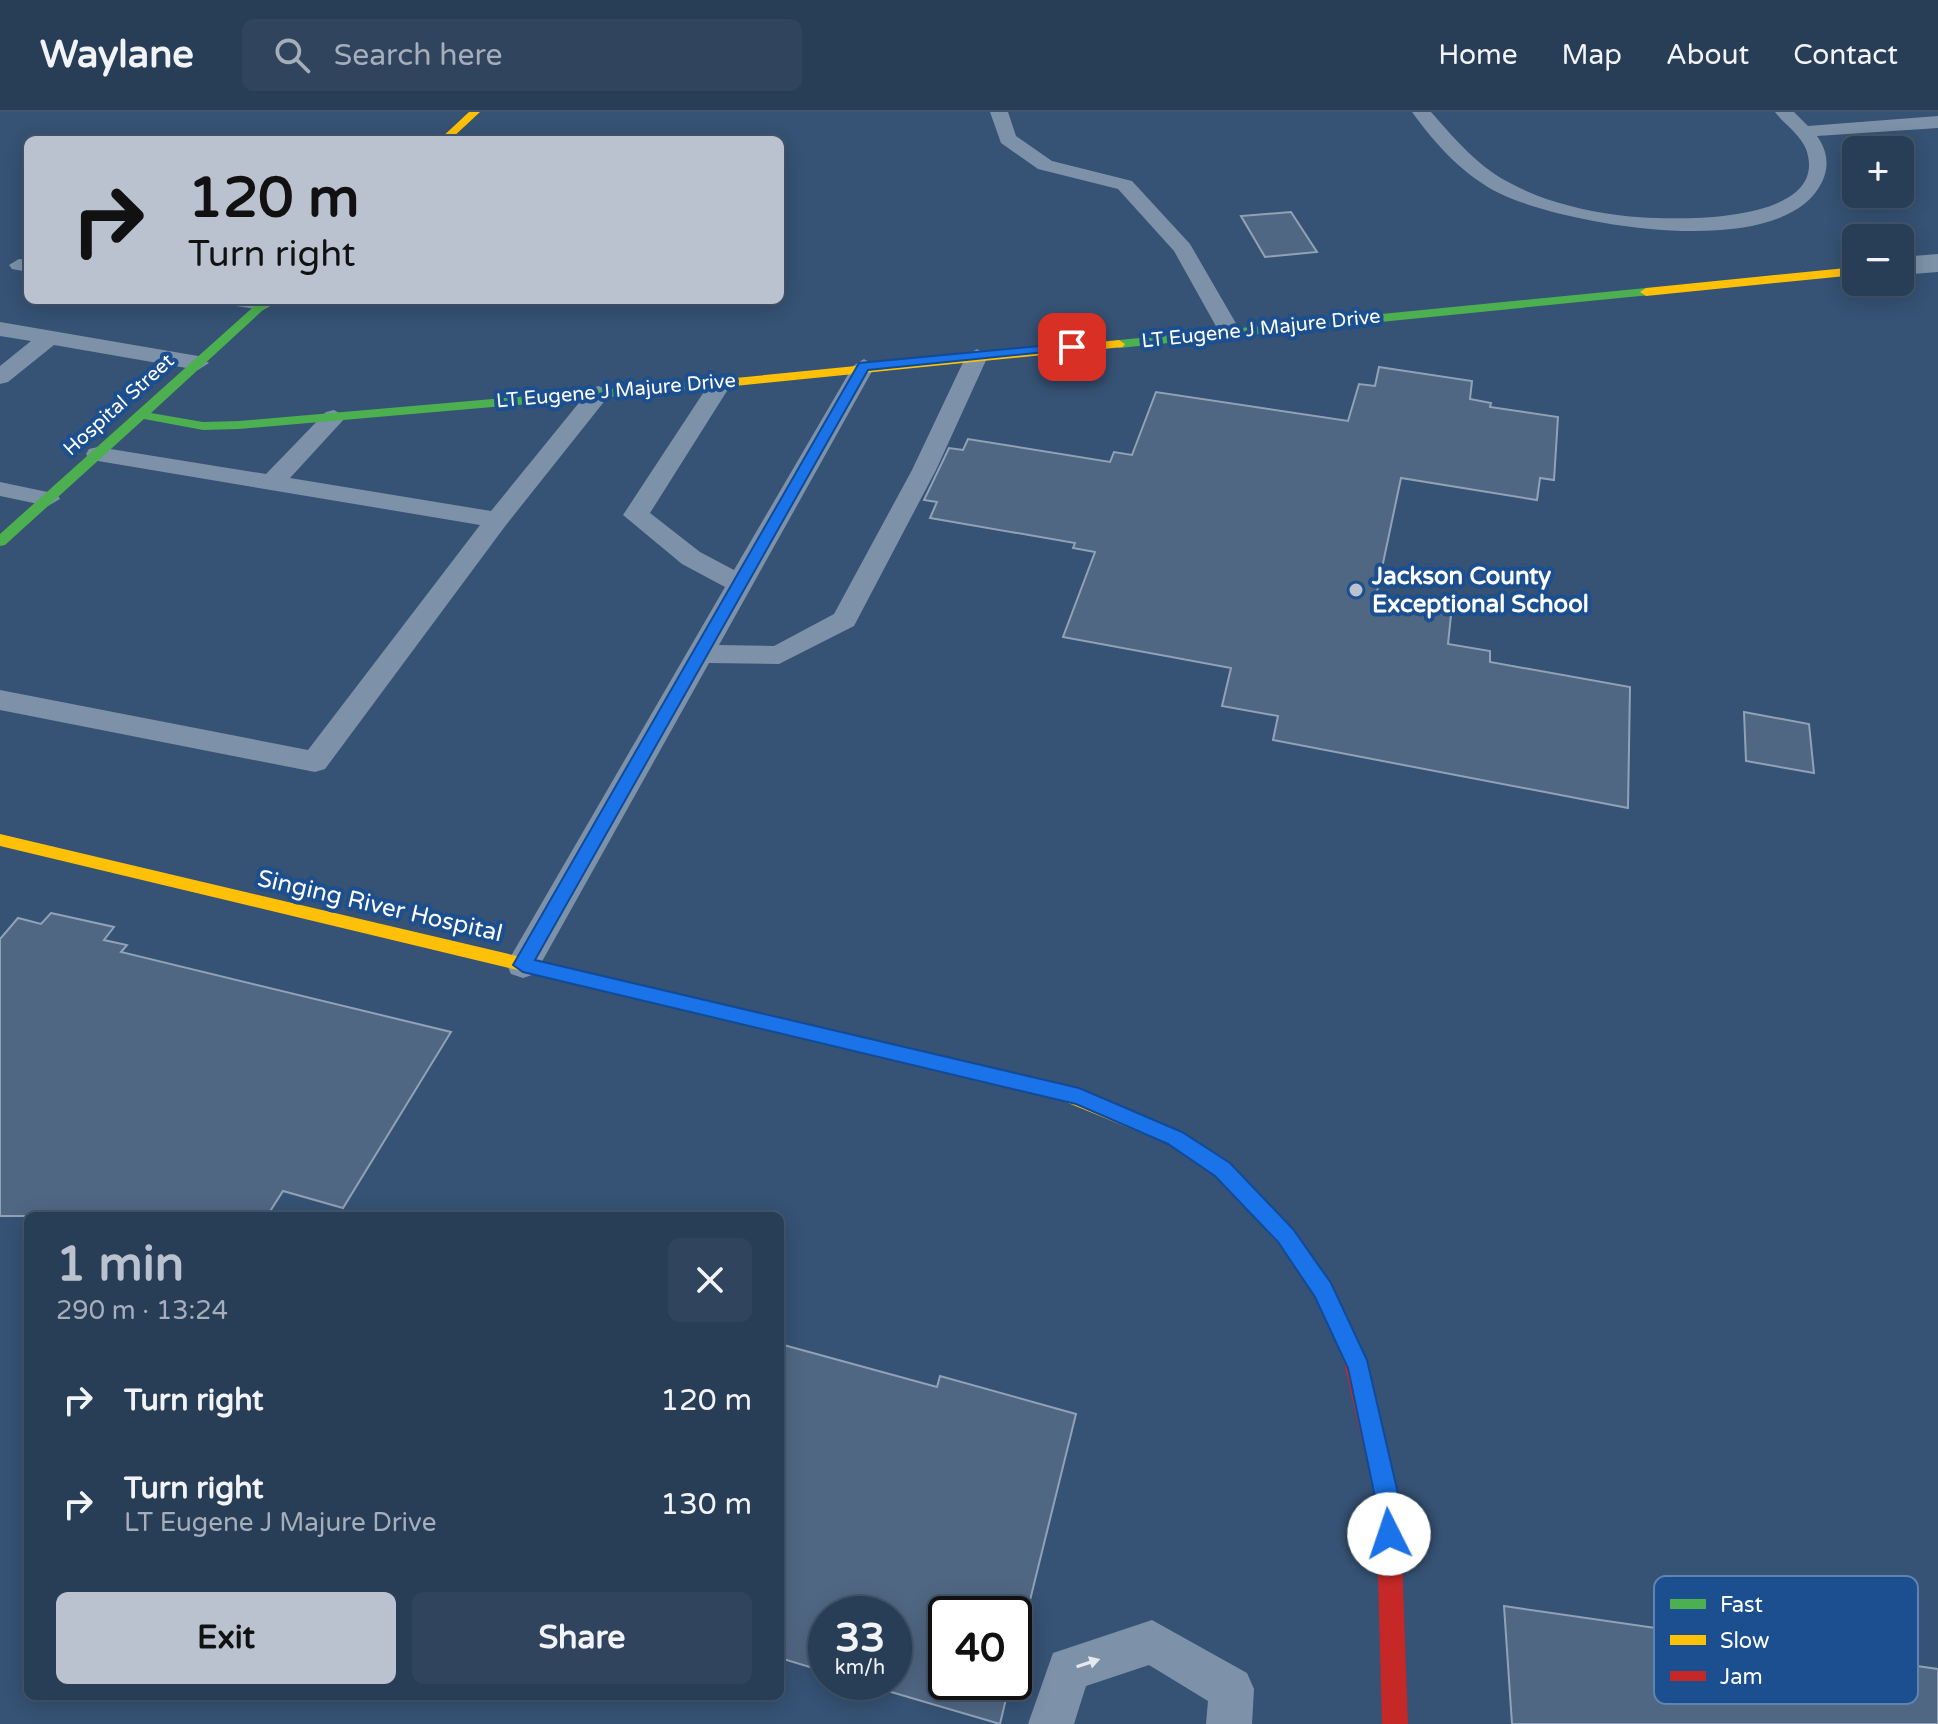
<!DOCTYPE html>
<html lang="en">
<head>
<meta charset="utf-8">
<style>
  body { margin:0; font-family:"Varela Round",sans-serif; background:#30455d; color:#f1f3f6; height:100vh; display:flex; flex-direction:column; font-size:30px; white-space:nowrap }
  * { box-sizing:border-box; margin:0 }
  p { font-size:26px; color:#a5aeba }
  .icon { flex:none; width:44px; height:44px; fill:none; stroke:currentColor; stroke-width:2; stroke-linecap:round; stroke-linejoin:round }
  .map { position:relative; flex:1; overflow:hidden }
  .details { position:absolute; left:24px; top:1100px; width:760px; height:488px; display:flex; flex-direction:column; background:#283e57; border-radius:12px; box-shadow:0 4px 20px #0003,0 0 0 2px #44576d }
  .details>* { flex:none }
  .banner { position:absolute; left:24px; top:24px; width:760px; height:168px; border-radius:12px; box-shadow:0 4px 20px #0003,0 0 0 2px #44576d; background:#b9c2ce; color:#111; overflow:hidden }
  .controls { position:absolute; left:1842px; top:24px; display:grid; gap:16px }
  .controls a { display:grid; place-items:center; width:72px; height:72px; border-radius:12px; background:#283e57; box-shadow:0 4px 20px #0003,0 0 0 2px #44576d; font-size:40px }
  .speed { position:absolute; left:808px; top:1484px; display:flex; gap:16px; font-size:40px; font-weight:700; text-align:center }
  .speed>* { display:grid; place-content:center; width:104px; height:104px; border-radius:50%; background:#283e57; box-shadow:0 4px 20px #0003,0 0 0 2px #44576d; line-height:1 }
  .speed small { font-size:20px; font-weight:400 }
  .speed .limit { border:4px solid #111; border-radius:12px; background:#fff; color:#111 }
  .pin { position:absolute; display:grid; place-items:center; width:68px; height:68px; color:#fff; margin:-34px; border-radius:16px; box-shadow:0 4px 12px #0006 }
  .me { position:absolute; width:88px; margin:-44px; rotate:356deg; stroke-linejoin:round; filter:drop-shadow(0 0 6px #0008) }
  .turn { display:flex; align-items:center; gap:28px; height:168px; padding:0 32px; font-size:36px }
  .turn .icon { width:104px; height:104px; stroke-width:2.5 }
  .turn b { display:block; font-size:56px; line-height:68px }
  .round { display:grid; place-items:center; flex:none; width:84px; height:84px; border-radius:12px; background:#30455d }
  .overview { display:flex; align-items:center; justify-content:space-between; height:136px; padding:0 32px }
  h1 { font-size:48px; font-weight:700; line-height:60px; color:#b9c2ce }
  .primary-button { display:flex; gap:16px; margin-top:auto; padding:16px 32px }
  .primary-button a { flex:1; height:92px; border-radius:12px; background:#b9c2ce; color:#111; font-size:32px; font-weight:700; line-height:92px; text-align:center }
  .primary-button a+a { background:#30455d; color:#f1f3f6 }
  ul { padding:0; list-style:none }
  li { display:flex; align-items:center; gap:24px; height:104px; padding:0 32px }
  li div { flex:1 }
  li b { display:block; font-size:30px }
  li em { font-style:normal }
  header { display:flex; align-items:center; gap:48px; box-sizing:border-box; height:112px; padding:0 40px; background:#283e57; border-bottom:2px solid #44576d }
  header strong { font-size:38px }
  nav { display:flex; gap:44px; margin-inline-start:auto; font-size:28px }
  .search { width:560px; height:72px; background:#30455d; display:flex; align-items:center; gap:20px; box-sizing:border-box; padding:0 28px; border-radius:12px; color:#a5aeba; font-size:30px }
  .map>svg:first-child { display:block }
  .building { fill:#506783; stroke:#92a2b6; stroke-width:2 }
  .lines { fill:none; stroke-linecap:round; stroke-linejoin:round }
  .lane { fill:#7d92a8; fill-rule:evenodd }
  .street { fill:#7d92a8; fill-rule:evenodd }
  .fast { fill:#4caf50; fill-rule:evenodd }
  .slow { fill:#ffc107; fill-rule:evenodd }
  .jam { fill:#c62828; fill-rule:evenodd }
  .oneway { fill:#e5e9ee }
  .route { fill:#1a73e8; stroke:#114b97; stroke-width:2 }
  .poi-dot { fill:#b9c2ce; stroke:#1b4f8f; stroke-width:3 }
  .labels { text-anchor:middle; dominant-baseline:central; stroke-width:8; stroke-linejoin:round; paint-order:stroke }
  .far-street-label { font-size:20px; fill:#fff; stroke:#1b4f8f }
  .poi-label { font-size:24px; font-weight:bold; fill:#fff; stroke:#1b4f8f; text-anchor:start }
  .street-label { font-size:24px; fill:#fff; stroke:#1b4f8f }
  .key { fill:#1b4f8f; stroke:#5f84b1; stroke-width:2 }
  .key-label { font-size:22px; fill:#fff }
</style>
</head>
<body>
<header>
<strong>Waylane</strong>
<div class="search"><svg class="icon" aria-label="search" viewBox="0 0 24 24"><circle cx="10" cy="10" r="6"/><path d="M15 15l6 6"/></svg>Search here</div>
<nav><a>Home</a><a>Map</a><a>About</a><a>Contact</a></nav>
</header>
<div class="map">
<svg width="1938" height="1612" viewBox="0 0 1938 1612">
  <rect width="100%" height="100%" fill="#365274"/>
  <path class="building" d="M 1291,100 L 1317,140 L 1265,145 L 1241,104 Z
    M 1379,255 L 1472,269 L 1470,287 L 1491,291 L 1490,295 L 1558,305 L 1554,368 L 1540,366 L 1537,388 L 1401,366 L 1375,489 L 1451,503 L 1448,532 L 1490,539 L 1490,550 L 1630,575 L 1628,696 L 1273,628 L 1278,604 L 1222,594 L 1231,556 L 1063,525 L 1095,440 L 1073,436 L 1075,431 L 930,406 L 937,390 L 924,388 L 949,336 L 963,338 L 968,327 L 1110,350 L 1114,340 L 1132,343 L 1156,280 L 1348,309 L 1359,272 L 1375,274 Z
    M 1744,600 L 1809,612 L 1814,661 L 1746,649 Z
    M 51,801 L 114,815 L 104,828 L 127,833 L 121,840 L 451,920 L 343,1096 L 283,1079 L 267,1104 L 0,1104 L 0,827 L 18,806 L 41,812 Z
    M 780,1232 L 937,1275 L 940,1264 L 1076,1302 L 1014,1553 L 1014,1502 L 946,1502 L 946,1570 L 1010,1570 L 1000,1612 L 857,1570 L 894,1570 L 894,1502 L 826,1502 L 826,1560 L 780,1546 Z
    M 1504,1494 L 1938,1557 L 1938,1612 L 1512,1612 Z"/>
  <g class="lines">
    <path class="lane" d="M 990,0 L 1008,0 L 1016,24 L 1052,49 L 1132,69 L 1190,132 L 1241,220 L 1238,225 L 1222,225 L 1174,139 L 1118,77 L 1038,57 L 1001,31 Z
      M 1412,0 L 1431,0 C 1455,27 1479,56 1512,72 C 1544,89 1581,98 1617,103 C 1658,109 1834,116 1806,37 C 1800,22 1784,12 1775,0 L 1794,0 L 1808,14 L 1938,4 L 1938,16 L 1817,24 C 1827,38 1830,54 1822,70 C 1783,152 1566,113 1501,82 C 1465,65 1435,32 1412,0 Z
      M 19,147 L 28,148 L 28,160 L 12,157 L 9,153 Z
      M 226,188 L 271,188 L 274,192 L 263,198 L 229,193 Z
      M 0,210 L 198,244 L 209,251 L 198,258 L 54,233 L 8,270 L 0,272 L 0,254 L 31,229 L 0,224 Z
      M 977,237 L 988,244 L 936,358 L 854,514 L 779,552 L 709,551 L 535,862 L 523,866 L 511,862 L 507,853 L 511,844 L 725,475 L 682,452 L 623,403 L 713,266 L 721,264 L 732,271 L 650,401 L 700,440 L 734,458 L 853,254 L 864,247 L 875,254 L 719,533 L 774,534 L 834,502 L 912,358 L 966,244 Z
      M 599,274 L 611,281 L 607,286 L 506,413 L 325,657 L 315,660 L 0,598 L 0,578 L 308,638 L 480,413 L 98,349 L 89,347 L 86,342 L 89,337 L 98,335 L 266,362 L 326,300 L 334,298 L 346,305 L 290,366 L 491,399 L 591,276 Z
      M 0,370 L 57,382 L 60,387 L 48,394 L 0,384 Z
      M 1152,1508 L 1247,1561 L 1254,1577 L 1252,1612 L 1206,1612 L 1208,1589 L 1149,1553 L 1086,1574 L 1074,1612 L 1028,1612 L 1053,1541 Z"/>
    <path class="street" d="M 1938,142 L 1938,160 L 1900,163 L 1900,145 Z"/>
    <path class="fast" d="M 1646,176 L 1652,180 L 1650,183 L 1119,236 L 1113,232 L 1119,228 Z
      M 261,188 L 274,188 L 151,301 L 203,310 L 239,309 L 725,267 L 731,271 L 725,275 L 239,317 L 203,318 L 144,307 L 5,433 L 0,434 L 0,422 Z
      M 572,857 L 1063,972 L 1070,974 L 1073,980 L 1070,986 L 1063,988 L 572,871 L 565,869 L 563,864 L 565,859 Z"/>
    <path class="slow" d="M 469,0 L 480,0 L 450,28 L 439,28 Z
      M 1856,155 L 1856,163 L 1646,184 L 1640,180 L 1646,176 Z
      M 1119,228 L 1125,232 L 1123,235 L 725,275 L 719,271 L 725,267 Z
      M 0,722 L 572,857 L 579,859 L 581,864 L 579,869 L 572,871 L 0,734 Z
      M 1063,972 L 1182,1020 L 1229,1052 L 1292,1117 L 1331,1171 L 1365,1246 L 1362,1253 L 1354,1257 L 1346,1253 L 1315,1185 L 1278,1131 L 1215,1064 L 1168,1032 L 1056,986 L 1053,980 L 1056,974 Z"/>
    <path class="jam" d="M 1354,1235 L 1362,1239 L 1365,1246 L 1400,1390 L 1408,1612 L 1382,1612 L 1376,1390 L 1343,1246 L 1346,1239 Z"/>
  </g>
  <defs><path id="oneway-solid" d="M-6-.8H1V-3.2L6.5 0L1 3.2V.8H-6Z" transform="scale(2)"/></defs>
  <use class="oneway" href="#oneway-solid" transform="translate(1088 1551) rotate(-18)"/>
  <path class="route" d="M 1072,231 L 1076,232 L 1076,237 L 868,258 L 535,848 L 1079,976 L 1182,1020 L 1230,1051 L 1293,1117 L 1331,1171 L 1367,1248 L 1400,1390 L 1401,1422 L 1398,1430 L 1389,1434 L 1381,1430 L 1376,1390 L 1348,1256 L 1315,1185 L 1278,1130 L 1215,1064 L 1168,1032 L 1076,992 L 523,860 L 513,853 L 859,251 Z"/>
  <circle class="poi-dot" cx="1356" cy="478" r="8"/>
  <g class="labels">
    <g class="far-street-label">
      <text transform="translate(1261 217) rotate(-6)">LT Eugene J Majure Drive</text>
      <text transform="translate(616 279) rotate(-5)">LT Eugene J Majure Drive</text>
      <text transform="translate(119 293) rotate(-42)">Hospital Street</text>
    </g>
    <g class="poi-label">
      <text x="1372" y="464">Jackson County<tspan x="1372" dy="28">Exceptional School</tspan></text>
    </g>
    <g class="street-label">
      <text transform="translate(380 794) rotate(13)">Singing River Hospital</text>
    </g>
  </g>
  <rect x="1654" y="1464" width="264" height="128" rx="12" class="key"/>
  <rect x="1670" y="1487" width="36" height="10" fill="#4caf50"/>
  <rect x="1670" y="1523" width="36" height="10" fill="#ffc107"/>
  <rect x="1670" y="1559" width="36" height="10" fill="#c62828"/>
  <g class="key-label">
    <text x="1720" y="1500">Fast</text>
    <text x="1720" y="1536">Slow</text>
    <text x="1720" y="1572">Jam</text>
  </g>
</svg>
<div class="controls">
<a>+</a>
<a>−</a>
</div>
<div class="speed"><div>33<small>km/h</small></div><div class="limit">40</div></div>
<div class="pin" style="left:1072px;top:235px;background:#d93025"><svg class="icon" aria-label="arrive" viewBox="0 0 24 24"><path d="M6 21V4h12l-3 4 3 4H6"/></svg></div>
<svg class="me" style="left:1389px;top:1422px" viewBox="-20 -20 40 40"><circle r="19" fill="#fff"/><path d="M0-13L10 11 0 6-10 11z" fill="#1a73e8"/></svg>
<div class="banner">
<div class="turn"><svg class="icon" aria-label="right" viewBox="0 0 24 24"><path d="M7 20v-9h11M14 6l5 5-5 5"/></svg><div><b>120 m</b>Turn right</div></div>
</div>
<section class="details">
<div class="overview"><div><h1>1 min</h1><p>290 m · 13:24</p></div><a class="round"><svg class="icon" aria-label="close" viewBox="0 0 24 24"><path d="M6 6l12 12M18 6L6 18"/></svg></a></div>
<ul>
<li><svg class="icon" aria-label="right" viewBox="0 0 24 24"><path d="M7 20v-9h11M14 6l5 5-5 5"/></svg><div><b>Turn right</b></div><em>120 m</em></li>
<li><svg class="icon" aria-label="right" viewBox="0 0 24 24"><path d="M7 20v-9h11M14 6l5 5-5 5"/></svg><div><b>Turn right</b><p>LT Eugene J Majure Drive</p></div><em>130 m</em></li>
</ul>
<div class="primary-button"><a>Exit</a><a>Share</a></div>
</section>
</div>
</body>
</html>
